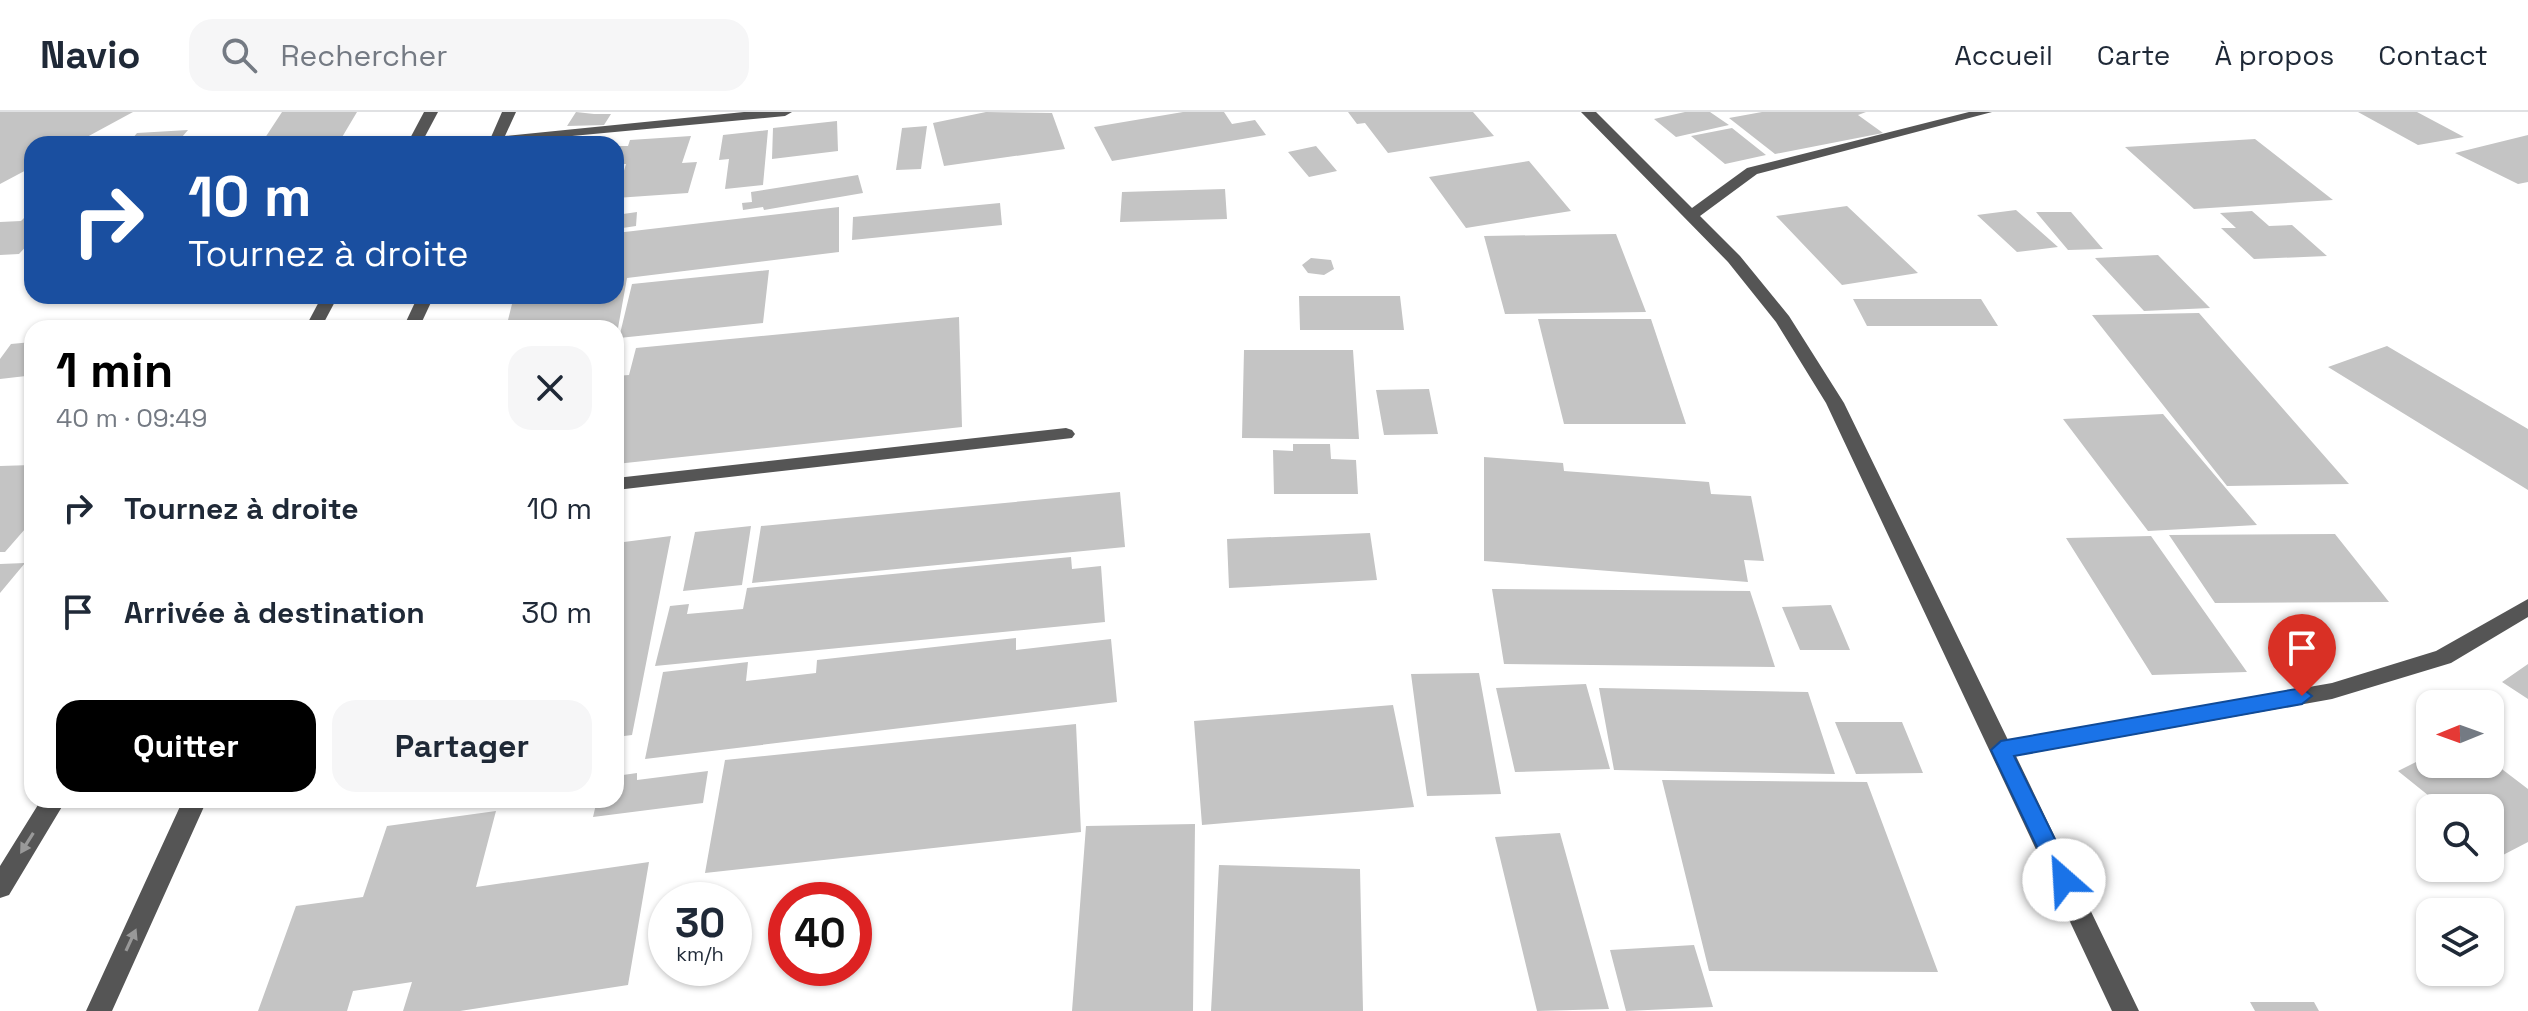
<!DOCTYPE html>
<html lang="fr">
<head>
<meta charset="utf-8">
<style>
  body { margin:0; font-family:"Space Grotesk",sans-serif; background:#f6f6f7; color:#1f2937; height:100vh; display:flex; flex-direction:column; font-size:30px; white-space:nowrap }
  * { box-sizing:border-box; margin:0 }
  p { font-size:26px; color:#747a83 }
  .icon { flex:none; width:44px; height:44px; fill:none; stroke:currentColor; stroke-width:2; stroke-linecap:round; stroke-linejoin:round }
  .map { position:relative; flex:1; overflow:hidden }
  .drawer { position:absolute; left:24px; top:208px; width:600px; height:488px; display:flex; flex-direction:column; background:#fff; border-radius:24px; box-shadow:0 2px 6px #0004 }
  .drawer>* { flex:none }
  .banner { position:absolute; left:24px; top:24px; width:600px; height:168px; border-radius:24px; box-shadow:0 2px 6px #0004; background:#1a4fa0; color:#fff; overflow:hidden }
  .needle { width:52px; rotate:269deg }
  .tools { position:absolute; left:2416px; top:578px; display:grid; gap:16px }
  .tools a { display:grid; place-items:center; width:88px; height:88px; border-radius:16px; background:#fff; box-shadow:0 2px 6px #0004; font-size:40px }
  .speed { position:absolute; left:648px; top:770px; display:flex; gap:16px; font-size:40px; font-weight:700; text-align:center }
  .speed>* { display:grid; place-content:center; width:104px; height:104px; border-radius:50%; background:#fff; box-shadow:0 2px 6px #0004; line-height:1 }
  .speed small { font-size:20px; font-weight:400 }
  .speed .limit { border:12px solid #d22; background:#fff; color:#111 }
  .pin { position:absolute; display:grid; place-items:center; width:68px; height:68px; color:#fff; margin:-82px -34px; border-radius:50% 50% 50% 0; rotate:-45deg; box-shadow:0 0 8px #0007 }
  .pin .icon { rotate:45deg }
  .me { position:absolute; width:88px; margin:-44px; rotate:334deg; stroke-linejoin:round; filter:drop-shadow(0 0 6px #0008) }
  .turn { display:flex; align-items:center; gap:28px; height:168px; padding:0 32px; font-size:36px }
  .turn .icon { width:104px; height:104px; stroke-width:2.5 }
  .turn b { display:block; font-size:56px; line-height:68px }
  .round { display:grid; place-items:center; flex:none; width:84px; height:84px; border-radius:24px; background:#f6f6f7 }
  .head { display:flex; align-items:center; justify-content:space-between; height:136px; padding:0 32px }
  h1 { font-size:48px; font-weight:800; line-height:60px; color:#000 }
  .primary-button { display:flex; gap:16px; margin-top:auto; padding:16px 32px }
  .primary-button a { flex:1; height:92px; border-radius:24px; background:#000; color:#fff; font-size:32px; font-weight:800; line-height:92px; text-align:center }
  .primary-button a+a { background:#f6f6f7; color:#1f2937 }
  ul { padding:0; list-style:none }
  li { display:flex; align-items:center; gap:24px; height:104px; padding:0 32px }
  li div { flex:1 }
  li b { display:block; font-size:30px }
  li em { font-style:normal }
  header { display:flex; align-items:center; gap:48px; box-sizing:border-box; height:112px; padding:0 40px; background:#fff; border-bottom:2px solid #e0e1e3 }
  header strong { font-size:38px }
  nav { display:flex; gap:44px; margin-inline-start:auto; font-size:28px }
  .search { width:560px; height:72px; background:#f6f6f7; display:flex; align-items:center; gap:20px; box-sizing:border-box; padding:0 28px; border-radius:24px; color:#747a83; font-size:30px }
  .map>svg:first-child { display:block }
  .building { fill:#c4c4c4 }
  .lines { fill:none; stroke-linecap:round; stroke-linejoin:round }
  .minor { fill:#555; fill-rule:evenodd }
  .oneway { fill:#999 }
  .route { fill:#1a73e8; stroke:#114b97; stroke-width:2 }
</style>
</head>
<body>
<header>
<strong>Navio</strong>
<div class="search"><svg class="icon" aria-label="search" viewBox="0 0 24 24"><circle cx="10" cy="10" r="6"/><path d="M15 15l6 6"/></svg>Rechercher</div>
<nav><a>Accueil</a><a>Carte</a><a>À propos</a><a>Contact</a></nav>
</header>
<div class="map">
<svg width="2528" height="899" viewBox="0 0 2528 899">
  <rect width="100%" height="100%" fill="#fff"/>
  <path class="building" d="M 0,0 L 133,0 L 74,32 L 32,32 L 32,55 L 0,72 Z
    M 282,0 L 357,0 L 338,32 L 261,32 Z
    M 576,0 L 594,2 L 611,2 L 604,13 L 567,14 Z
    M 986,0 L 1052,1 L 1065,37 L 944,54 L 933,11 Z
    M 1183,0 L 1224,0 L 1232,12 L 1255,8 L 1266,23 L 1112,49 L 1094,15 Z
    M 1348,0 L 1473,0 L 1494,24 L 1388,41 L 1365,11 L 1357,12 Z
    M 1685,0 L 1710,0 L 1729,13 L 1676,25 L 1654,7 Z
    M 1762,0 L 1866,0 L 1858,3 L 1883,21 L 1775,42 L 1729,6 Z
    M 2358,0 L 2417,0 L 2464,25 L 2418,33 Z
    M 837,9 L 838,39 L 772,47 L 773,16 Z
    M 927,14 L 921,57 L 896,58 L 902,16 Z
    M 1732,16 L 1766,43 L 1725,52 L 1691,24 Z
    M 188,18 L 176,32 L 128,32 L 137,21 Z
    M 768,18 L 763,73 L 725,77 L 729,47 L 719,48 L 723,23 Z
    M 2528,23 L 2528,70 L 2518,72 L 2455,41 Z
    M 691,24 L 682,51 L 697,50 L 688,81 L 616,86 L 626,52 L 616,52 L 616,34 L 628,34 L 630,28 Z
    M 2255,27 L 2333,88 L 2194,97 L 2125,35 Z
    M 1316,34 L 1337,59 L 1309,65 L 1288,40 Z
    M 1529,49 L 1571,99 L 1466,116 L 1429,65 Z
    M 858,63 L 863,81 L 764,98 L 763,95 L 743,98 L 742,91 L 752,90 L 751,80 Z
    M 1225,77 L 1227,107 L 1120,110 L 1122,80 Z
    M 1000,91 L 1002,113 L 852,128 L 853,105 Z
    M 1847,94 L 1918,161 L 1842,173 L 1776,104 Z
    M 839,95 L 839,140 L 627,166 L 618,216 L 506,216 L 514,184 L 616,184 L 616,121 Z
    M 32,98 L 32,128 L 19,142 L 0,143 L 0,110 L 21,109 Z
    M 2016,98 L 2058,135 L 2017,140 L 1977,103 Z
    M 2252,99 L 2269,114 L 2292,113 L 2327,144 L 2254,147 L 2221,116 L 2236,116 L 2220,101 Z
    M 637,100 L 636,114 L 616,117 L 616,103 Z
    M 2036,100 L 2071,100 L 2103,137 L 2068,138 Z
    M 1616,122 L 1646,200 L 1505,202 L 1484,124 Z
    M 2158,143 L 2210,196 L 2144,199 L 2095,146 Z
    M 1311,146 L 1331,148 L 1334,157 L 1324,163 L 1308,161 L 1302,153 Z
    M 769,158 L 763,211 L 619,226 L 632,172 Z
    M 1299,184 L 1400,184 L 1404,218 L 1300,218 Z
    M 1853,187 L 1981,187 L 1998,214 L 1867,214 Z
    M 2199,201 L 2349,372 L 2227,374 L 2092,203 Z
    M 959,205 L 962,315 L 616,352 L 616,264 L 629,263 L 636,236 Z
    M 1538,207 L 1651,207 L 1686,312 L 1564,312 Z
    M 32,230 L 32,256 L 26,264 L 0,267 L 0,247 L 11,232 Z
    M 2387,234 L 2528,317 L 2528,378 L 2328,255 Z
    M 1244,238 L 1353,238 L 1359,327 L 1242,326 Z
    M 1429,277 L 1438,322 L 1384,323 L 1376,278 Z
    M 2163,302 L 2257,413 L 2148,419 L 2063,307 Z
    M 1293,332 L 1330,332 L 1331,347 L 1356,348 L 1358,382 L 1274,382 L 1273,338 L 1293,339 Z
    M 1484,345 L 1563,351 L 1564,359 L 1709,370 L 1711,382 L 1751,384 L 1764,449 L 1744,448 L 1748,470 L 1484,449 Z
    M 32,353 L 32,409 L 5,440 L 0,440 L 0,354 Z
    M 1120,380 L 1125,435 L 752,471 L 761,414 Z
    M 751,414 L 742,473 L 683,479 L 695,420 Z
    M 1370,421 L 1377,468 L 1229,476 L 1227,427 Z
    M 2335,422 L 2389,490 L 2215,491 L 2169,423 Z
    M 671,424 L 632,623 L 616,625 L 616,431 Z
    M 2151,424 L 2247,560 L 2152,563 L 2066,426 Z
    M 1071,445 L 1072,457 L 1101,454 L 1105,510 L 655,554 L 670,494 L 689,492 L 687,502 L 743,497 L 747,476 Z
    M 25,451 L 0,481 L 0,452 Z
    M 1492,477 L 1750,479 L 1775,555 L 1504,552 Z
    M 1831,493 L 1850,538 L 1800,538 L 1782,495 Z
    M 1016,526 L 1016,538 L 1111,527 L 1117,590 L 645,647 L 663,560 L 748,550 L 746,569 L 816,561 L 817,548 Z
    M 2528,552 L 2528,587 L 2502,570 Z
    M 1479,561 L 1501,682 L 1427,684 L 1411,562 Z
    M 1586,572 L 1610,657 L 1515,660 L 1496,576 Z
    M 1599,576 L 1808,580 L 1835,662 L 1614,658 Z
    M 1393,593 L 1414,695 L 1202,713 L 1194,609 Z
    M 1835,610 L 1902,610 L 1923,661 L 1856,662 Z
    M 1076,612 L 1081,720 L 705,761 L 725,648 Z
    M 2430,643 L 2430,652 L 2490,652 L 2490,648 L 2528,677 L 2528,730 L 2503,743 L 2490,732 L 2490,696 L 2444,696 L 2398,659 Z
    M 708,659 L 703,691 L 593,705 L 597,688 L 616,688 L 616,664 L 637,661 L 637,668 Z
    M 1662,668 L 1867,670 L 1938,860 L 1709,859 Z
    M 496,699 L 476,775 L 649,750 L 628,873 L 460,899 L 403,899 L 412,870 L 353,879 L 347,899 L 258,899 L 296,794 L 363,785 L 387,714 Z
    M 1195,712 L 1193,899 L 1072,899 L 1086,714 Z
    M 1560,721 L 1609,897 L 1537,899 L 1495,725 Z
    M 1219,753 L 1360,757 L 1363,899 L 1211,899 Z
    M 1694,833 L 1713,895 L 1626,899 L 1610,838 Z
    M 2250,890 L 2314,890 L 2319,899 L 2255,899 Z"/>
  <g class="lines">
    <path class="minor" d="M 424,0 L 438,0 L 421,32 L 407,32 Z
      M 502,0 L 516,0 L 505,24 L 744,0 L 792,0 L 785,4 L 488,32 Z
      M 1581,0 L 1596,0 L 1692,96 L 1747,56 L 1969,0 L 1992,0 L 1757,62 L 1700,104 L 1740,144 L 1789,204 L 1844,291 L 2008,628 L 2332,571 L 2436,539 L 2528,487 L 2528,505 L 2451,551 L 2332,587 L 2016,644 L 2139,899 L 2112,899 L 1826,291 L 1776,210 L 1728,150 Z
      M 322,184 L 338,184 L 321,216 L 305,216 Z
      M 418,184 L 434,184 L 419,216 L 403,216 Z
      M 1066,316 L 1072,318 L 1075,322 L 1072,326 L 616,378 L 616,366 Z
      M 41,688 L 66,688 L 9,783 L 0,786 L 0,754 Z
      M 183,688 L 207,688 L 112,899 L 86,899 Z"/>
  </g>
  <defs><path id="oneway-solid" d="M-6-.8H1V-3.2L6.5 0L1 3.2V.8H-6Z" transform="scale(2)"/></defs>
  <g class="oneway">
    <use href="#oneway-solid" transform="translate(27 731) rotate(122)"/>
    <use href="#oneway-solid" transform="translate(131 828) rotate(-65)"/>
  </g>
  <path class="route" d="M 2302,576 L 2312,584 L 2302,592 L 2014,644 L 2075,768 L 2072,775 L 2064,778 L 2056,775 L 1991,638 L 2001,629 Z"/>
</svg>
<div class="tools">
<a><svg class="needle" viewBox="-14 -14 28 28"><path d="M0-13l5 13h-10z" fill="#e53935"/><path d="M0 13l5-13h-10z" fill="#747a83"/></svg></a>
<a><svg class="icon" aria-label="search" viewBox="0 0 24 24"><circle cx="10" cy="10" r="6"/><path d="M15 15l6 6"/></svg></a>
<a><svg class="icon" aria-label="layers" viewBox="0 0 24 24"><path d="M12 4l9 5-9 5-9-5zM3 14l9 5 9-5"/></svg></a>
</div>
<div class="speed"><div>30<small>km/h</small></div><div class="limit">40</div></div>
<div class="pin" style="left:2302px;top:584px;background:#d93025"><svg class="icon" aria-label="arrive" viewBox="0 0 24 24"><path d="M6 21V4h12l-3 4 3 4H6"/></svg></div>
<svg class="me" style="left:2064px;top:768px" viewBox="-20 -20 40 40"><circle r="19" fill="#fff"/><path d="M0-13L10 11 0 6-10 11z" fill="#1a73e8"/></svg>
<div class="banner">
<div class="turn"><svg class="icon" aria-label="right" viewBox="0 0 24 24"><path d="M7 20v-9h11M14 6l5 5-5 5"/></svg><div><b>10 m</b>Tournez à droite</div></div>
</div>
<section class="drawer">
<div class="head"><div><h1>1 min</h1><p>40 m · 09:49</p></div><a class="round"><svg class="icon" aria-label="close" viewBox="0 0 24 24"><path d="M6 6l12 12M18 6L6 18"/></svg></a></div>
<ul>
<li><svg class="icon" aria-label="right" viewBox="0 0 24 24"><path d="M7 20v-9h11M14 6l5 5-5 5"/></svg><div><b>Tournez à droite</b></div><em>10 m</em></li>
<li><svg class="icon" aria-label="arrive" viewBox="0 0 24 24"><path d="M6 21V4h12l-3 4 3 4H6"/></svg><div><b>Arrivée à destination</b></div><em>30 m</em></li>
</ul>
<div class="primary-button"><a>Quitter</a><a>Partager</a></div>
</section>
</div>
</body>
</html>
